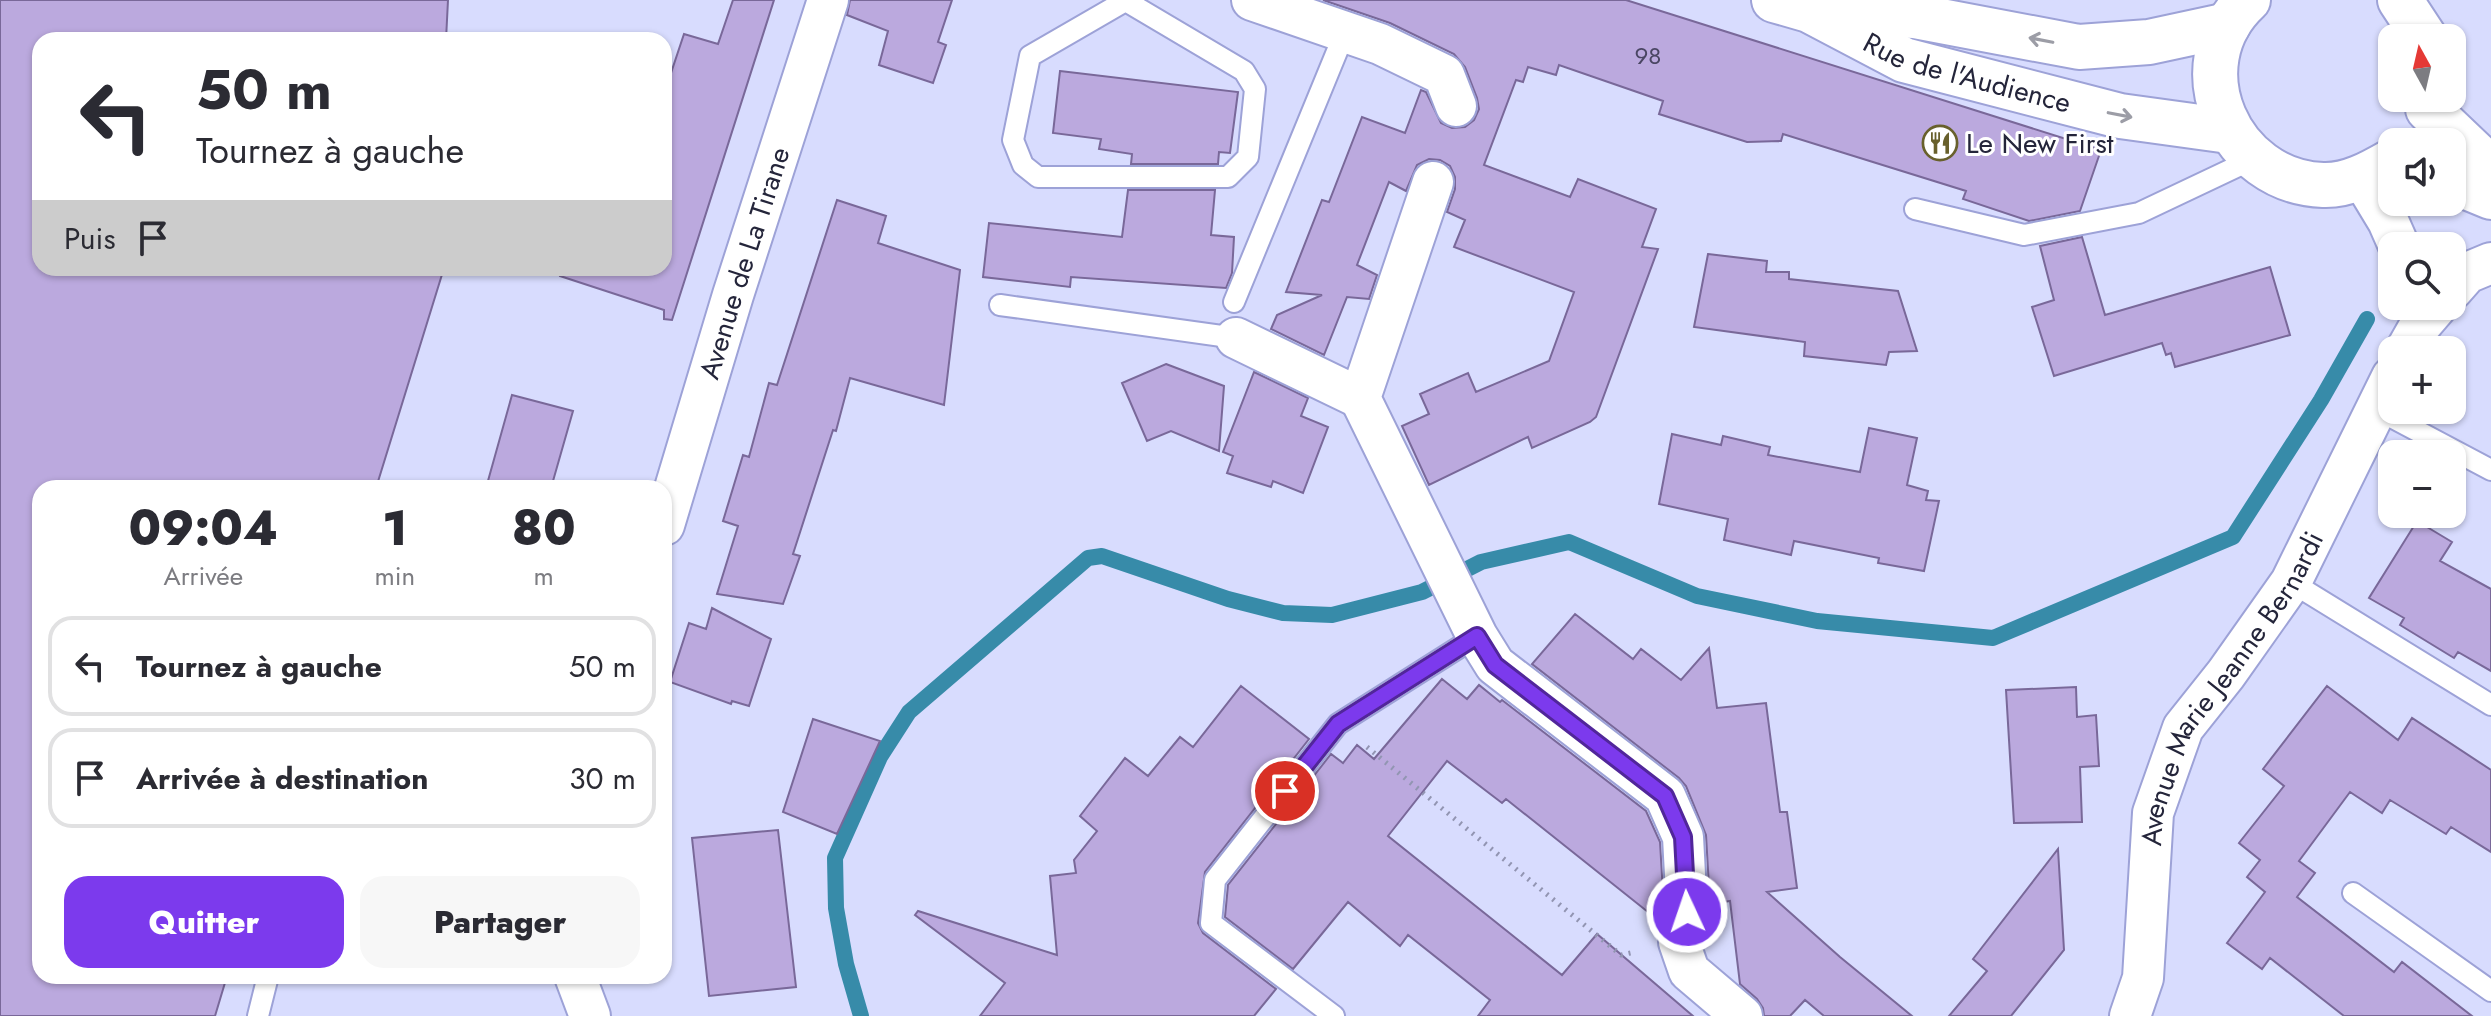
<!DOCTYPE html>
<html lang="fr">
<head>
<meta charset="utf-8">
<style>
  body { margin:0; font-family:Jost,sans-serif; background:#f7f7f7; color:#2b2b33; height:100vh; display:flex; flex-direction:column; font-size:30px; white-space:nowrap }
  * { box-sizing:border-box; margin:0 }
  p { font-size:26px; color:#7c7c81 }
  .icon { flex:none; width:44px; height:44px; fill:none; stroke:currentColor; stroke-width:2; stroke-linecap:round; stroke-linejoin:round }
  .map { position:relative; flex:1; overflow:hidden }
  .side { position:absolute; left:32px; top:480px; width:640px; height:504px; display:flex; flex-direction:column; background:#fff; border-radius:24px; box-shadow:0 2px 6px #0004 }
  .side>* { flex:none }
  .hud { position:absolute; left:32px; top:32px; width:640px; height:244px; border-radius:24px; box-shadow:0 2px 6px #0004; background:#fff; color:#2b2b33; overflow:hidden }
  .needle { width:52px; rotate:352deg }
  .controls { position:absolute; left:2378px; top:24px; display:grid; gap:16px }
  .controls a { display:grid; place-items:center; width:88px; height:88px; border-radius:16px; background:#fff; box-shadow:0 2px 6px #0004; font-size:40px }
  .pin { position:absolute; display:grid; place-items:center; width:68px; height:68px; color:#fff; margin:-34px; border:4px solid #fff; border-radius:50%; box-shadow:0 2px 8px #0007 }
  .me { position:absolute; width:88px; margin:-44px; rotate:357deg; stroke-linejoin:round; filter:drop-shadow(0 0 6px #0008) }
  .turn { display:flex; align-items:center; gap:28px; height:168px; padding:0 32px; font-size:36px }
  .turn .icon { width:104px; height:104px; stroke-width:2.5 }
  .turn b { display:block; font-size:56px; line-height:68px }
  .then { display:flex; align-items:center; height:76px; padding:0 32px; background:#0003; gap:16px; font-size:30px }
  .eta { display:flex; justify-content:space-evenly; align-items:center; height:136px; text-align:center }
  .eta b { font-size:48px; font-weight:800; line-height:56px }
  .primary-button { display:flex; gap:16px; margin-top:auto; padding:16px 32px }
  .primary-button a { flex:1; height:92px; border-radius:24px; background:#7c3aed; color:#fff; font-size:32px; font-weight:800; line-height:92px; text-align:center }
  .primary-button a+a { background:#f7f7f7; color:#2b2b33 }
  ul { padding:0; list-style:none }
  li { display:flex; align-items:center; gap:24px; height:100px; margin:0 16px 12px; padding:0 16px; border:4px solid #e1e1e2; border-radius:24px }
  li div { flex:1 }
  li b { display:block; font-size:30px }
  li em { font-style:normal }
  .map>svg:first-child { display:block }
  .lines { fill:none; stroke-linecap:round; stroke-linejoin:round }
  .stream { stroke:#378ba9; stroke-width:16 }
  .building { fill:#bba9de; stroke:#796899; stroke-width:2 }
  .lane-casing { stroke:#9da2d7; stroke-width:24 }
  .street-casing { stroke:#9da2d7; stroke-width:44 }
  .secondary-casing { stroke:#9da2d7; stroke-width:48 }
  .path { stroke:#9295b2; stroke-width:5; stroke-dasharray:2 6; stroke-linecap:butt }
  .lane { stroke:#fff; stroke-width:20 }
  .street { stroke:#fff; stroke-width:40 }
  .secondary { stroke:#fff; stroke-width:44 }
  .oneway { stroke:#9c9da6 }
  .route-casing { stroke:#51269a; stroke-width:20 }
  .route { stroke:#7c3aed; stroke-width:14 }
  .labels { text-anchor:middle; dominant-baseline:central; stroke-width:6; stroke-linejoin:round; paint-order:stroke }
  .number-label { font-size:24px; fill:#4a4663 }
  .street-label { font-size:28px; fill:#24253a; stroke:#fff }
  .poi-label { font-size:28px; fill:#24253a; stroke:#fff; text-anchor:start }
</style>
</head>
<body>
<div class="map">
<svg width="2491" height="1016" viewBox="0 0 2491 1016">
  <rect width="100%" height="100%" fill="#d8dcfe"/>
  <g class="lines">
    <path class="stream" d="M 861,1016 L 846,964 L 836,908 L 835,858 L 880,757 L 909,712 L 1088,558 L 1102,556 L 1228,599 L 1283,613 L 1332,615 L 1422,592 L 1481,562 L 1569,542 L 1697,596 L 1817,621 L 1993,638 L 2233,537 L 2321,400 L 2367,319"/>
  </g>
  <path class="building" d="M 0,0 L 448,0 L 446,40 L 40,40 L 40,268 L 444,268 L 376,488 L 40,488 L 40,976 L 227,976 L 215,1016 L 0,1016 Z
    M 733,0 L 774,0 L 672,320 L 664,319 L 664,310 L 560,276 L 561,268 L 664,268 L 664,94 L 684,34 L 718,44 Z
    M 850,0 L 952,0 L 938,42 L 946,45 L 933,83 L 879,65 L 888,31 L 847,15 Z
    M 1323,0 L 1626,0 L 2101,150 L 2080,211 L 2029,221 L 1963,199 L 1966,191 L 1783,134 L 1781,141 L 1747,142 L 1659,114 L 1663,101 L 1559,65 L 1556,75 L 1528,67 L 1523,82 L 1516,80 L 1484,165 L 1570,197 L 1578,179 L 1656,209 L 1642,247 L 1658,249 L 1596,417 L 1590,422 L 1532,448 L 1528,437 L 1429,485 L 1402,426 L 1429,414 L 1420,394 L 1468,373 L 1476,392 L 1549,361 L 1574,292 L 1454,247 L 1465,220 L 1447,212 L 1455,189 L 1455,177 L 1450,166 L 1440,160 L 1429,159 L 1417,165 L 1406,191 L 1389,182 L 1357,265 L 1377,275 L 1369,299 L 1347,297 L 1324,355 L 1271,329 L 1277,315 L 1322,295 L 1286,292 L 1322,200 L 1329,202 L 1362,117 L 1405,133 L 1421,90 L 1426,92 L 1441,123 L 1452,128 L 1465,127 L 1474,120 L 1479,109 L 1477,98 L 1465,67 L 1454,54 L 1390,23 Z
    M 1060,71 L 1238,92 L 1230,153 L 1219,152 L 1218,164 L 1131,164 L 1132,154 L 1099,149 L 1101,139 L 1053,133 Z
    M 1128,190 L 1215,190 L 1211,235 L 1234,237 L 1232,273 L 1226,288 L 1071,277 L 1070,287 L 983,277 L 989,223 L 1122,237 Z
    M 837,200 L 886,216 L 878,243 L 960,270 L 944,405 L 850,378 L 836,431 L 833,430 L 793,554 L 800,556 L 783,604 L 717,594 L 738,526 L 723,521 L 743,455 L 749,457 L 769,383 L 777,385 Z
    M 2082,237 L 2105,315 L 2270,267 L 2290,335 L 2175,367 L 2171,353 L 2166,355 L 2162,343 L 2054,376 L 2032,307 L 2054,300 L 2040,246 Z
    M 1708,254 L 1767,261 L 1766,272 L 1789,272 L 1789,279 L 1898,291 L 1917,351 L 1889,352 L 1886,365 L 1804,356 L 1805,342 L 1694,327 Z
    M 1166,364 L 1224,386 L 1219,451 L 1171,431 L 1147,441 L 1122,383 Z
    M 1254,372 L 1308,398 L 1301,416 L 1328,427 L 1303,493 L 1273,481 L 1271,487 L 1227,473 L 1233,456 L 1223,452 Z
    M 512,395 L 573,411 L 551,488 L 486,488 Z
    M 1869,428 L 1917,438 L 1907,485 L 1928,491 L 1926,500 L 1939,501 L 1924,571 L 1878,563 L 1879,558 L 1794,541 L 1791,555 L 1724,540 L 1728,519 L 1659,504 L 1672,434 L 1721,445 L 1723,436 L 1770,447 L 1768,455 L 1860,472 Z
    M 2417,521 L 2452,542 L 2440,561 L 2491,589 L 2491,671 L 2458,652 L 2454,658 L 2400,625 L 2404,618 L 2369,598 Z
    M 712,608 L 771,639 L 749,706 L 732,701 L 731,704 L 670,682 L 689,623 L 706,629 Z
    M 1575,614 L 1633,659 L 1641,649 L 1681,680 L 1709,648 L 1717,708 L 1766,703 L 1780,812 L 1787,812 L 1797,888 L 1767,892 L 1840,957 L 1912,1016 L 1824,1016 L 1805,1000 L 1790,1016 L 1764,1016 L 1763,1008 L 1757,999 L 1740,984 L 1730,901 L 1710,904 L 1706,835 L 1686,786 L 1679,778 L 1532,664 Z
    M 1442,679 L 1467,699 L 1479,685 L 1500,702 L 1502,700 L 1646,811 L 1660,842 L 1664,910 L 1648,912 L 1506,799 L 1502,803 L 1447,761 L 1388,836 L 1562,975 L 1597,934 L 1693,1016 L 1478,1016 L 1490,1000 L 1408,935 L 1400,946 L 1348,902 L 1293,969 L 1225,917 L 1228,885 L 1331,754 L 1343,763 L 1357,745 L 1374,759 Z
    M 1241,686 L 1309,739 L 1205,872 L 1198,923 L 1203,933 L 1276,989 L 1254,1016 L 980,1016 L 1005,983 L 915,915 L 918,911 L 1057,955 L 1050,876 L 1076,873 L 1074,860 L 1097,831 L 1080,816 L 1125,758 L 1148,776 L 1180,737 L 1193,747 Z
    M 2327,686 L 2398,740 L 2412,718 L 2491,770 L 2491,852 L 2451,827 L 2446,834 L 2390,800 L 2382,813 L 2350,792 L 2299,861 L 2315,873 L 2297,897 L 2394,972 L 2402,962 L 2472,1016 L 2344,1016 L 2270,958 L 2262,969 L 2227,943 L 2265,892 L 2247,877 L 2260,860 L 2239,843 L 2284,786 L 2263,769 Z
    M 2076,687 L 2077,717 L 2096,715 L 2099,766 L 2080,767 L 2082,822 L 2014,823 L 2006,690 Z
    M 813,719 L 880,741 L 837,834 L 783,812 Z
    M 778,830 L 796,987 L 709,996 L 692,838 Z
    M 2058,849 L 2064,950 L 2011,1016 L 1949,1016 L 1987,971 L 1973,959 Z"/>
  <g class="lines">
    <g class="lane-casing">
      <path id="lane" d="M 1124,0 L 1244,71 L 1255,89 L 1248,157 L 1228,177 L 1038,177 L 1023,165 L 1013,140 L 1030,56 L 1125,1
        M 1915,209 L 2024,235 L 2139,213 L 2253,159
        M 1234,302 L 1345,32
        M 1000,305 L 1236,338
        M 2376,409 L 2491,470
        M 2291,582 L 2491,705
        M 2353,893 L 2491,991
        M 258,1016 L 268,976
        M 1334,1016 L 1211,923 L 1215,880 L 1338,724 L 1477,636"/>
    </g>
    <g class="street-casing">
      <g id="street">
        <path d="M 1252,0 L 1380,44 L 1444,75 L 1456,106"/>
        <path d="M 2362,178 L 2388,221 L 2399,246"/>
        <path d="M 1433,182 L 1360,398 L 1477,636 L 1495,665 L 1665,796 L 1683,837 L 1687,912 L 1679,942 L 1689,971 L 1742,1016"/>
        <path d="M 2452,290 L 2467,273 L 2491,263"/>
        <path d="M 1236,338 L 1360,398"/>
        <path d="M 2406,350 L 2419,327 L 2437,306"/>
        <path id="s1" d="M 664,525 L 733,295 L 828,0"/>
        <path d="M 575,976 L 590,1016"/>
        <path id="s2" d="M 2130,1016 L 2143,978 L 2153,813 L 2183,728 L 2226,674 L 2291,582 L 2392,377"/>
      </g>
    </g>
    <g class="secondary-casing">
      <g id="secondary">
        <path id="s3" d="M 1774,0 L 1809,10 L 1904,60 L 2120,116 L 2229,131"/>
        <path d="M 2248,0 C 2177,66 2230,182 2323,185 C 2348,186 2371,173 2392,161"/>
        <path d="M 2400,0 L 2425,38"/>
        <path d="M 1823,11 L 1914,16 L 2079,47 L 2149,42 L 2228,25"/>
        <path d="M 2428,109 L 2491,169"/>
        <path d="M 2452,181 L 2491,197"/>
      </g>
    </g>
    <path class="path" d="M 1367,747 L 1621,955 L 1635,952"/>
    <use href="#lane" class="lane"/>
    <use href="#street" class="street"/>
    <use href="#secondary" class="secondary"/>
  </g>
  <defs><path id="oneway-shaft" d="M-6 0H5M1.5-3L5.5 0L1.5 3" fill="none" stroke-width="1.6" stroke-linecap="round" stroke-linejoin="round" transform="scale(2)"/></defs>
  <g class="oneway">
    <use href="#oneway-shaft" transform="translate(2041 40) rotate(-169)"/>
    <use href="#oneway-shaft" transform="translate(2120 115) rotate(11)"/>
  </g>
  <g class="lines">
    <g class="route-casing">
      <path id="route" d="M 1285,791 L 1338,724 L 1477,636 L 1495,665 L 1665,796 L 1683,837 L 1687,912"/>
    </g>
    <use href="#route" class="route"/>
  </g>
  <defs>
    <g id="restaurant-ring" transform="scale(1.8)"><circle r="9.5" fill="#fff" stroke="#68602c" stroke-width="1.5"/><path d="M-5-6h1v4h1v-4h1v4h1v-4h1v5L-1.5 .5V6h-2V.5L-5-1ZM5-6V6H3V1.5H1.5Q1.5-4 5-6Z" fill="#68602c"/></g>
  </defs>
  <g fill-rule="evenodd">
    <use href="#restaurant-ring" x="1940" y="143"/>
  </g>
  <g class="labels">
    <g class="number-label">
      <text x="1648" y="55">98</text>
    </g>
    <g class="street-label">
      <text stroke="none"><textPath href="#s3" startOffset="208">Rue de l'Audience</textPath></text>
      <text stroke="none"><textPath href="#s1" startOffset="274">Avenue de La Tirane</textPath></text>
      <text stroke="none"><textPath href="#s2" startOffset="352">Avenue Marie Jeanne Bernardi</textPath></text>
    </g>
    <g class="poi-label">
      <text x="1966" y="143">Le New First</text>
    </g>
  </g>
</svg>
<div class="controls">
<a><svg class="needle" viewBox="-14 -14 28 28"><path d="M0-13l5 13h-10z" fill="#e53935"/><path d="M0 13l5-13h-10z" fill="#7c7c81"/></svg></a>
<a><svg class="icon" aria-label="sound" viewBox="0 0 24 24"><path d="M4 9h4l5-4v14l-5-4H4zM17 9q2 3 0 6"/></svg></a>
<a><svg class="icon" aria-label="search" viewBox="0 0 24 24"><circle cx="10" cy="10" r="6"/><path d="M15 15l6 6"/></svg></a>
<a>+</a>
<a>−</a>
</div>
<div class="pin" style="left:1285px;top:791px;background:#d93025"><svg class="icon" aria-label="arrive" viewBox="0 0 24 24"><path d="M6 21V4h12l-3 4 3 4H6"/></svg></div>
<svg class="me" style="left:1687px;top:912px" viewBox="-20 -20 40 40"><circle r="17" fill="#7c3aed" stroke="#fff" stroke-width="3"/><path d="M0-11L8 9 0 5-8 9z" fill="#fff"/></svg>
<div class="hud">
<div class="turn"><svg class="icon" aria-label="left" viewBox="0 0 24 24"><path d="M17 20v-9H6M10 6l-5 5 5 5"/></svg><div><b>50 m</b>Tournez à gauche</div></div>
<div class="then">Puis<svg class="icon" aria-label="arrive" viewBox="0 0 24 24"><path d="M6 21V4h12l-3 4 3 4H6"/></svg></div>
</div>
<section class="side">
<div class="eta">
<div><b>09:04</b><p>Arrivée</p></div>
<div><b>1</b><p>min</p></div>
<div><b>80</b><p>m</p></div>
</div>
<ul>
<li><svg class="icon" aria-label="left" viewBox="0 0 24 24"><path d="M17 20v-9H6M10 6l-5 5 5 5"/></svg><div><b>Tournez à gauche</b></div><em>50 m</em></li>
<li><svg class="icon" aria-label="arrive" viewBox="0 0 24 24"><path d="M6 21V4h12l-3 4 3 4H6"/></svg><div><b>Arrivée à destination</b></div><em>30 m</em></li>
</ul>
<div class="primary-button"><a>Quitter</a><a>Partager</a></div>
</section>
</div>
</body>
</html>
